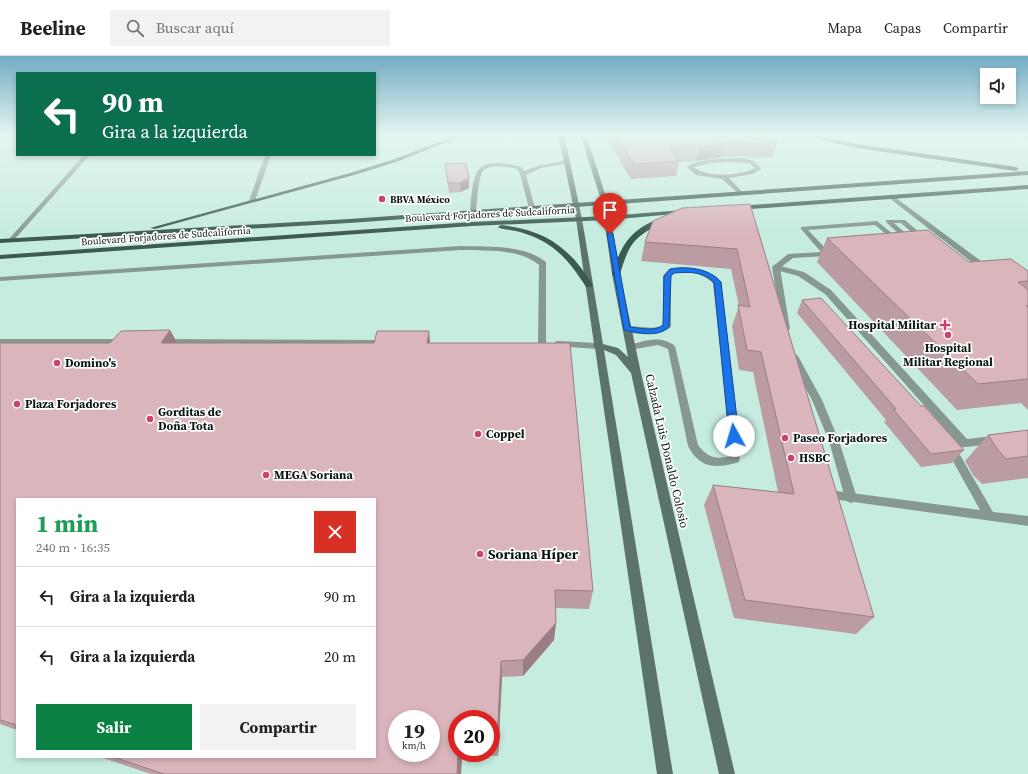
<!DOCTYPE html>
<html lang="es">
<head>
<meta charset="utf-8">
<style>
  body { margin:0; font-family:"Source Serif 4",serif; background:#f2f2f2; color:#222; height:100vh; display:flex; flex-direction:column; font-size:15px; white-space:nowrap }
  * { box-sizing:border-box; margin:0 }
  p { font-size:13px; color:#767676 }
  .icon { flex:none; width:22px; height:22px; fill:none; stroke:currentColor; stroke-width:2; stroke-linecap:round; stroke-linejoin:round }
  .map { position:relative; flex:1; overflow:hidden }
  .details { position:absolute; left:16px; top:442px; width:360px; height:260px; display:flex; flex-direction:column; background:#fff; border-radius:0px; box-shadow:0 2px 6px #0003 }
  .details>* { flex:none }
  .hud { position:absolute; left:16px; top:16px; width:360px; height:84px; border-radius:0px; box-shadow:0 2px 6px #0003; background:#0b6e4f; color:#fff; overflow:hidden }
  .tools { position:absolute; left:980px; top:12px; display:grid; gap:8px }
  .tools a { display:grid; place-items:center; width:36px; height:36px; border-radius:0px; background:#fff; box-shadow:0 2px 6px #0003; font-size:20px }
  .speed { position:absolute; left:388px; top:654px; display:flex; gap:8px; font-size:20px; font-weight:700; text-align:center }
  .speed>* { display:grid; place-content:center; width:52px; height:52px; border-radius:50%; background:#fff; box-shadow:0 2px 6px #0003; line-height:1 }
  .speed small { font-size:10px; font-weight:400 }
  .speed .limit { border:6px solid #d22; background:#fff; color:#111 }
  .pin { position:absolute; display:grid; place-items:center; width:34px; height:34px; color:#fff; margin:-41px -17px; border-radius:50% 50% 50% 0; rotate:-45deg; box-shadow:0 0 4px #0007 }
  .pin .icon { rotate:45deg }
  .me { position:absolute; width:44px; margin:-22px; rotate:354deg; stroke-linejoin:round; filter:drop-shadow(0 0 3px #0008) }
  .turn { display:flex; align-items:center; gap:14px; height:84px; padding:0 20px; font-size:18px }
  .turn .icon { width:52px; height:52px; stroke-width:2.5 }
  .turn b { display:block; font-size:28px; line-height:34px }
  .round { display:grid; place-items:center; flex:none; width:42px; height:42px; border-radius:0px; background:#f2f2f2 }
  .overview { display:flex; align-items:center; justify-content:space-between; height:68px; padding:0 20px }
  h1 { font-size:24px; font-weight:700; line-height:30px; color:#1e9e55 }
  .primary-button { display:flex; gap:8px; margin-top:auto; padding:8px 20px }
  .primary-button a { flex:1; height:46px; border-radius:0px; background:#0b8043; color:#fff; font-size:16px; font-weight:700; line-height:46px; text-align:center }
  .primary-button a+a { background:#f2f2f2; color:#222 }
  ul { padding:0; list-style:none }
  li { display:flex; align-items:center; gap:12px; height:60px; padding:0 20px; border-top:1px solid #e0e0e0 }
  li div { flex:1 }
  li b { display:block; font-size:15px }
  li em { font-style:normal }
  header { display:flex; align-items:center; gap:24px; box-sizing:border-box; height:56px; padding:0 20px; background:#fff; border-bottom:1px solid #e0e0e0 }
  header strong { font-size:19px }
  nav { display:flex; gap:22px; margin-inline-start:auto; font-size:14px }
  .search { width:280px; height:36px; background:#f2f2f2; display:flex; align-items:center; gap:10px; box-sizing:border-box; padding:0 14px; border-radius:0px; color:#767676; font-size:15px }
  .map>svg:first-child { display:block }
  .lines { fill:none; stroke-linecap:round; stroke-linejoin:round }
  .service { fill:#879792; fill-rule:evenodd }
  .minor { fill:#879792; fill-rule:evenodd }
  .secondary { fill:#5c736b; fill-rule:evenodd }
  .primary { fill:#3d5a50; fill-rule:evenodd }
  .wall { fill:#bb9ca2; fill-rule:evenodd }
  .shaded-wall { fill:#997f84 }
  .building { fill:#dab5bc; stroke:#997f84; fill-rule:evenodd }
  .route { fill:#1a73e8; stroke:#114b97 }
  .poi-dot { fill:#cd406f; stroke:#fff; stroke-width:1.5 }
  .labels { text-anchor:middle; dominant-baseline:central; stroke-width:3.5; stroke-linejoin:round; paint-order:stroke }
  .far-poi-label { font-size:10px; font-weight:bold; fill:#0a1814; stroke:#fff; text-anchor:start }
  .far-street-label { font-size:10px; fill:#0a1814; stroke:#fff }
  .poi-label { font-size:12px; font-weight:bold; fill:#0a1814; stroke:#fff; text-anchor:start }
  .street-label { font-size:12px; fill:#0a1814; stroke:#fff }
  .near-poi-label { font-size:14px; font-weight:bold; fill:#0a1814; stroke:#fff; text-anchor:start }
</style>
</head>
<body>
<header>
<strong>Beeline</strong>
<div class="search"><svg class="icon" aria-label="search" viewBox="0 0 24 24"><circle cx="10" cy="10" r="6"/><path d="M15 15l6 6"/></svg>Buscar aquí</div>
<nav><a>Mapa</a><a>Capas</a><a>Compartir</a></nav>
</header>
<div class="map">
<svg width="1028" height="718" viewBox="0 0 1028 718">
  <rect width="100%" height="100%" fill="#c6ecdf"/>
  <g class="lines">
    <path class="service" d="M 1022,78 L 1028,78 L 1028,83 Z
      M 743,102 L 754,105 L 761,113 L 753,118 L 729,122 L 743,137 L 740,139 L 722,123 L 696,119 L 687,111 C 699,102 728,102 743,102 ZM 728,106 L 749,107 L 755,112 C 741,120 706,122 694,111 L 710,107 Z
      M 567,104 L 570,106 L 569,107 L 541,112 L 526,119 L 535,152 L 532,154 L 529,152 L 520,118 L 517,113 C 509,111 490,107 483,115 C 478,122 477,147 476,156 L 473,158 L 470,156 C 471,146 472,120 479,113 C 488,103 510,108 521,111 L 524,115 L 538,110 Z
      M 888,139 L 892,139 L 989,211 L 989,215 L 983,215 L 888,141 Z
      M 886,164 L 905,164 L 968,218 L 968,222 L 957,223 L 943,219 L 886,166 ZM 894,167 L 901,167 L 959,218 L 949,215 Z
      M 877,165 L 900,184 L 900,186 L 896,186 L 875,169 L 808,174 L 831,198 L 827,200 L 793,202 L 780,212 L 790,273 L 786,276 L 783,275 L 772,211 L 788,198 L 821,196 L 801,173 L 801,171 Z
      M 461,190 C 489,191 523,188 546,206 L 546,288 L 545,290 L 542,291 L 538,288 L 539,209 C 519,192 486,195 461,194 L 0,225 L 0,221 Z
      M 684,212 C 698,212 712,215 721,226 L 741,395 L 739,406 C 716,413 700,413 688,390 L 668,293 L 658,289 L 630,294 L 626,291 C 629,288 633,288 637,287 C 651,283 663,281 675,290 L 698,389 C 707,401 716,404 730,400 L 731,395 L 713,227 C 702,217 689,215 674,217 L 671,220 L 671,270 L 670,272 C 660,278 632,281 623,273 C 630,266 651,276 663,269 L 663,220 L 669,213 Z
      M 0,283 L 124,283 L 128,286 L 124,289 L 0,289 Z
      M 164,283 L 382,284 L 386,287 L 382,290 L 161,288 L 160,286 L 161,284 Z
      M 558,285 L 597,287 L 601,290 L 597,293 L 555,290 L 554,288 L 555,286 Z
      M 793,297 L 798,300 L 822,344 L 839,385 L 857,442 L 855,445 L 851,447 L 847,445 L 845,442 L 829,385 L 812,344 L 788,300 Z"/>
    <path class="minor" d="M 444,78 L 450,78 L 451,86 L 447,86 Z
      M 84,99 L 90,99 L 13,185 L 9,185 L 9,183 Z
      M 265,99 L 271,99 L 255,145 L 250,146 L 249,145 Z
      M 773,209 L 776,209 L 804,216 L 831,234 L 967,383 L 994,380 L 998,381 L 999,384 L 998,387 L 994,388 L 956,392 L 993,456 L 1028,460 L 1028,470 L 832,443 L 830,440 L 832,437 L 836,435 L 980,454 L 944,389 L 945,386 L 955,384 L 825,238 L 798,220 L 773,213 Z"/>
    <path class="secondary" d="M 558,78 L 564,78 L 582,163 L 603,288 L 618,292 L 628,301 L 612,218 L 602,147 L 580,78 L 586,78 L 608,147 L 620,218 L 641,317 L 735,718 L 719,718 L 631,317 L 616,299 L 604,294 L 673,718 L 657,718 L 595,292 L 593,290 L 594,288 L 576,163 Z"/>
    <path class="primary" d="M 460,78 L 467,78 L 396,106 L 354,119 L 155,173 L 150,172 L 350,117 L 392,104 Z
      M 796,78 L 807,78 L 857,88 L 1016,111 L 1019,113 L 1016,115 L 857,92 Z
      M 1028,115 L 1028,119 L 349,167 L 0,187 L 0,183 L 349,163 Z
      M 1028,129 L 1028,133 L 738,154 L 735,152 L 738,150 Z
      M 684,154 L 686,155 L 686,157 L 607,164 L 472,170 L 0,203 L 0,199 L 472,166 L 607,160 Z
      M 662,162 L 664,163 L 664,165 C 634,182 630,185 620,218 L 619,220 L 613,220 L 612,218 C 621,189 631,172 662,162 Z
      M 501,169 C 546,174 569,191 593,229 L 592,231 L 586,231 C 568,203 554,186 520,176 C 513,174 506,174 499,172 L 498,171 Z"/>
  </g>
  <path class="wall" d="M 604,78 L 768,78 L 777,86 L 773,101 L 749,102 L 743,100 L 722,101 L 696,105 L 679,106 L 676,120 L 631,123 Z
    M 445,108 L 469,132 L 461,136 L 449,137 Z
    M 750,148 L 874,561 L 856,578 L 734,562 L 704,449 L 713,429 L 778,436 L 753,316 L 739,314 L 732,270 L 739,250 L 731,213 L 641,205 L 645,186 Z
    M 827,182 L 969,206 L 1028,215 L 1028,354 L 1021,347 L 957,354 L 817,206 Z
    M 802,244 L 921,350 L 964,394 L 952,407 L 921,411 L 884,366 L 886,364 L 797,257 Z
    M 170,274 L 177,287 L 430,287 L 593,535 L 589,553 L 556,552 L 556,567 L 554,584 L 523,620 L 502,621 L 498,700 L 462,700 L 461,718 L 151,718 L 100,701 L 375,701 L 17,443 L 17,674 L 0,668 L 0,287 L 110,287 ZM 457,663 L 491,663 L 491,697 L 457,697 Z
    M 1028,374 L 1028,422 L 982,428 L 974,420 L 965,405 L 988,379 Z"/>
  <path class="shaded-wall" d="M 725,86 L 722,101 L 696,105 L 699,91 Z
    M 469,122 L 469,132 L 461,136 L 460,127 Z
    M 170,274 L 181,294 L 161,287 Z
    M 429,275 L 431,296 L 427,287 Z
    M 556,567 L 554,584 L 523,620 L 523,604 Z
    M 501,605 L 502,621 L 498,700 L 497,687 Z
    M 458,697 L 461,697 L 462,700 L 461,718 L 457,718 Z"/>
  <path class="building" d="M 614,78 L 768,78 L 777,86 L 754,88 L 747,86 L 725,86 L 699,91 L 669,92 L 679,105 L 634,108 Z
    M 466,107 L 469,122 L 460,127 L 448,127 L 445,108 Z
    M 750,148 L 874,561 L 745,544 L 713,429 L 794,438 L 761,296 L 747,294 L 738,249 L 750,251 L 737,193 L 645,186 L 653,165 L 682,152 Z
    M 928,174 L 969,206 L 1011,203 L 1028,215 L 1028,225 L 1018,226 L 1028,234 L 1028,250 L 1026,250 L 1028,251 L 1028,323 L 978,328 L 827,182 Z
    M 821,242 L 921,350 L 924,350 L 964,394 L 931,398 L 893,353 L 896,353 L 802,244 Z
    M 170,274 L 161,287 L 374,287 L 377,275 L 429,275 L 427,287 L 570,287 L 593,535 L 555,534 L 556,567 L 523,604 L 501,605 L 497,687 L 491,687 L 491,663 L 457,663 L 457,697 L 458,697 L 457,718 L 164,718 L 113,701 L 375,701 L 375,443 L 17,443 L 17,669 L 0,664 L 0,287 L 110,287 L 121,275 ZM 397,663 L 431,663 L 431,697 L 397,697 Z
    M 1028,374 L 1028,400 L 1006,403 L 998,394 L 988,379 Z"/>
  <linearGradient id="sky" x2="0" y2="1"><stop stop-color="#72abc3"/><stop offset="0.44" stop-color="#e5f6f1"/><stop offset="1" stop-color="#e5f6f1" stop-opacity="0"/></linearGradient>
  <rect width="1028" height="179" fill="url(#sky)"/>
  <path class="route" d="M 610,176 L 613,178 L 630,271 C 640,272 655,276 663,269 L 664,220 L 670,213 C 687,210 709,212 721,226 L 739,380 L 738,383 L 734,384 L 729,380 L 714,227 C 704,215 689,216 674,217 L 671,220 L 669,271 C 658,282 638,277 624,274 L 607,178 Z"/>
  <g class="poi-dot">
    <circle cx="382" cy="143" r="4"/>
    <path d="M943 263h4v4h4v4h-4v4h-4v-4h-4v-4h4z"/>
    <circle cx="948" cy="279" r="4"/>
    <circle cx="57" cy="307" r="4"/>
    <circle cx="17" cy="348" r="4"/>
    <circle cx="150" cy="363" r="4"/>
    <circle cx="478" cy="378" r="4"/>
    <circle cx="785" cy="382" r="4"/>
    <circle cx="791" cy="402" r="4"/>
    <circle cx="266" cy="419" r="4"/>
    <circle cx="480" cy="498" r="4"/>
  </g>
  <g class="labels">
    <g class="far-poi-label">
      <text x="390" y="143">BBVA México</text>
    </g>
    <g class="far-street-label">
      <text transform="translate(490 158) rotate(-3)">Boulevard Forjadores de Sudcalifornia</text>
      <text transform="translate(166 180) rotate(-4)">Boulevard Forjadores de Sudcalifornia</text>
    </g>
    <g class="poi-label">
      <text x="936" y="269" text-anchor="end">Hospital Militar</text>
      <text x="948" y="292" text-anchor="middle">Hospital<tspan x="948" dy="14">Militar Regional</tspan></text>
      <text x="65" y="307">Domino's</text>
      <text x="25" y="348">Plaza Forjadores</text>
      <text x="158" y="356">Gorditas de<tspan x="158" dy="14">Doña Tota</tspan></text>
      <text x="486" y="378">Coppel</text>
      <text x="793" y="382">Paseo Forjadores</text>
      <text x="799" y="402">HSBC</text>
      <text x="274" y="419">MEGA Soriana</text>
    </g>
    <g class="street-label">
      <text transform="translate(667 395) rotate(77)">Calzada Luis Donaldo Colosio</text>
    </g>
    <g class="near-poi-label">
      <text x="488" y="498">Soriana Híper</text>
    </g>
  </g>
</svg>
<div class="tools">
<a><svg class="icon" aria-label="sound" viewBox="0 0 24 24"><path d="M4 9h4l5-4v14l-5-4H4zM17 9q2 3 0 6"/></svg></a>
</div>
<div class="speed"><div>19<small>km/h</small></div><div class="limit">20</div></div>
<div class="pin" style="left:610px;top:178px;background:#d93025"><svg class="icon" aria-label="arrive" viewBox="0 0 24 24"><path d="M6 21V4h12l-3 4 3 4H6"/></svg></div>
<svg class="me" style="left:734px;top:380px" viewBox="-20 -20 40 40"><circle r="19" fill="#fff"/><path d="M0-13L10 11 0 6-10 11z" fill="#1a73e8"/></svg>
<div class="hud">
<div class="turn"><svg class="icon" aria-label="left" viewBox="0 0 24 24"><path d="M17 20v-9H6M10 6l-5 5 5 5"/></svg><div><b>90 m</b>Gira a la izquierda</div></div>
</div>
<section class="details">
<div class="overview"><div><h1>1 min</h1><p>240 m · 16:35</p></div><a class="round" style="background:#d93025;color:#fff"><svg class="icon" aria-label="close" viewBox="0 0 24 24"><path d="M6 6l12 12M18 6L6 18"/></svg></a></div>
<ul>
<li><svg class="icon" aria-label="left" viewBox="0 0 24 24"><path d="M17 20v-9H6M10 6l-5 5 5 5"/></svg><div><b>Gira a la izquierda</b></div><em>90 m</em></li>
<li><svg class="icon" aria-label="left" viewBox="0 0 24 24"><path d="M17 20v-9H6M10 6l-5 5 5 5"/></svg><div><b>Gira a la izquierda</b></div><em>20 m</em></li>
</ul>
<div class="primary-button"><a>Salir</a><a>Compartir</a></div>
</section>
</div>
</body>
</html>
